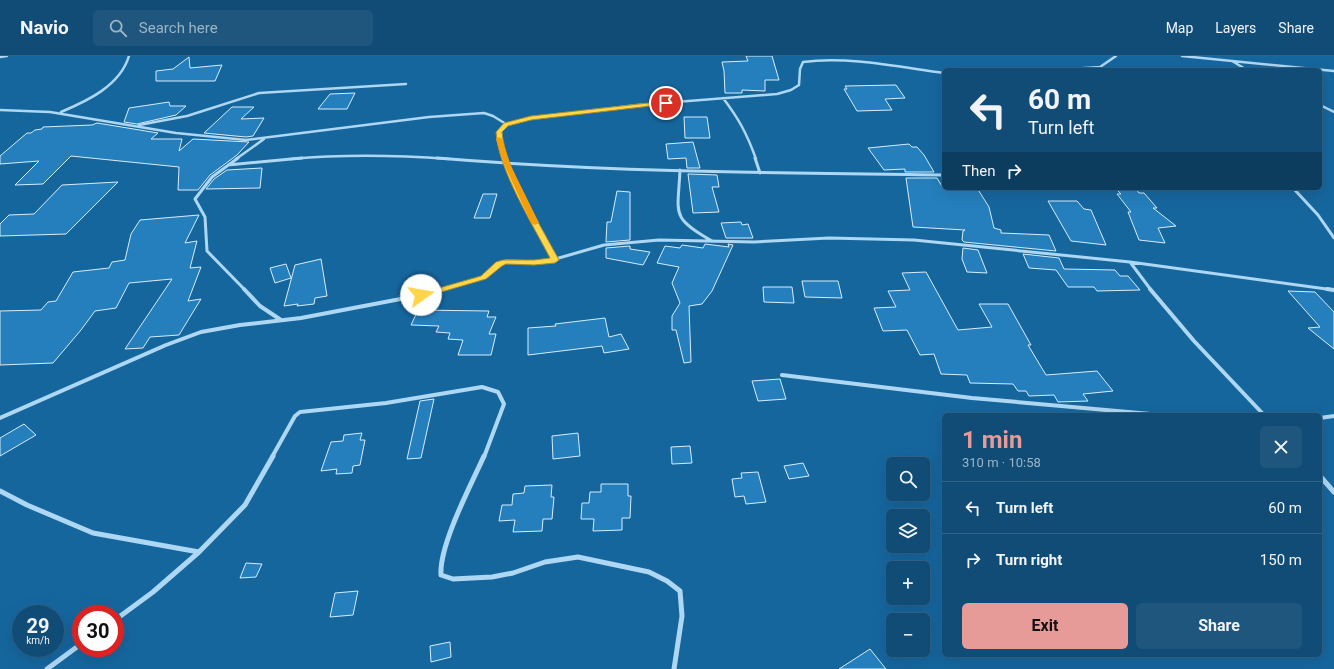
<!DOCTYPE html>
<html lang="en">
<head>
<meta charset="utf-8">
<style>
  body { margin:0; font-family:Roboto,sans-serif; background:#1e567e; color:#f1f3f6; height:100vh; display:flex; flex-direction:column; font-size:15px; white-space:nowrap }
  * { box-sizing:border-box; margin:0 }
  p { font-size:13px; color:#9cb4c5 }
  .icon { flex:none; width:22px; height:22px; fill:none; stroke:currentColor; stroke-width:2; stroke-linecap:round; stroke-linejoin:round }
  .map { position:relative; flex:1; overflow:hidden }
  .sheet { position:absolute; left:942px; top:357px; width:380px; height:244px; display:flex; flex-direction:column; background:#104c76; border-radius:6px; box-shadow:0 4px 16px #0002,0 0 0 1px #306388 }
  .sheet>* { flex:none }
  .banner { position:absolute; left:942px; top:12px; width:380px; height:122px; border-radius:6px; box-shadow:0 4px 16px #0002,0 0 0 1px #306388; background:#104c76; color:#f1f3f6; overflow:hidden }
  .tools { position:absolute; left:886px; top:401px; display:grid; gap:8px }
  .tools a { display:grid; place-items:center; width:44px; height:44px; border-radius:6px; background:#104c76; box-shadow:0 4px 16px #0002,0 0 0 1px #306388; font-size:20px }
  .speed { position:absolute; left:12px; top:549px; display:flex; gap:8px; font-size:20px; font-weight:700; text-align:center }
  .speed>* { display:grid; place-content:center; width:52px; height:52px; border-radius:50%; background:#104c76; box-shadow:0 4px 16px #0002,0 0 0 1px #306388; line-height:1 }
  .speed small { font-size:10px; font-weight:400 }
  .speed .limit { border:6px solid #d22; background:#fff; color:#111 }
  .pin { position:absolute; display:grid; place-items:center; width:34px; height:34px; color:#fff; margin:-17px; border:2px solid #fff; border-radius:50%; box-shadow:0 1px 4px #0007 }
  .me { position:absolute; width:44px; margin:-22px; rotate:77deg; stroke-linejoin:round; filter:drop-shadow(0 0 3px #0008) }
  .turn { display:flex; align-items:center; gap:14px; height:84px; padding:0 20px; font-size:18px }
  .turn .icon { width:52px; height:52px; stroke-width:2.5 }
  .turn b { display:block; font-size:28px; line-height:34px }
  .then { display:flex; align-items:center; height:38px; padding:0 20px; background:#0003; gap:8px; font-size:15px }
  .round { display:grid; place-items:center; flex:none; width:42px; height:42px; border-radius:6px; background:#1e567e }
  .headline { display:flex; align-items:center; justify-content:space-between; height:68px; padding:0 20px }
  h1 { font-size:24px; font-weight:700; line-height:30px; color:#e69b98 }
  .action { display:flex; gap:8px; margin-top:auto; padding:8px 20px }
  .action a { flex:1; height:46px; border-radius:6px; background:#e69b98; color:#111; font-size:16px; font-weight:700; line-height:46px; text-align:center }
  .action a+a { background:#1e567e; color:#f1f3f6 }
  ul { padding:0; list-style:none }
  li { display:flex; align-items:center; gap:12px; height:52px; padding:0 20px; border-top:1px solid #306388 }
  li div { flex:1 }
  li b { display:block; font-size:15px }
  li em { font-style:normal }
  header { display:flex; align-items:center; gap:24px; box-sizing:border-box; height:56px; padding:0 20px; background:#104c76; border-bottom:1px solid #306388 }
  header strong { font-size:19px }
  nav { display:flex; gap:22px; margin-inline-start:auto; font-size:14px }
  .search { width:280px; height:36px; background:#1e567e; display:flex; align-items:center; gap:10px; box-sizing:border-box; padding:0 14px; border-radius:6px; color:#9cb4c5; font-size:15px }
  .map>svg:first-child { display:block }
  .building { fill:#257fbc; stroke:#d6edfd }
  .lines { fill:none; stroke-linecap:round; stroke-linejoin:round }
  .street-far3 { stroke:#aed7f3; stroke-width:2.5 }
  .street-far2 { stroke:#aed7f3; stroke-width:3 }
  .street-far1 { stroke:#aed7f3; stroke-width:4 }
  .street { stroke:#aed7f3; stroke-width:5 }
  .route { fill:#ffd54a; stroke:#a68a30 }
  .slow { fill:#f59e0b }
</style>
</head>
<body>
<header>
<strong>Navio</strong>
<div class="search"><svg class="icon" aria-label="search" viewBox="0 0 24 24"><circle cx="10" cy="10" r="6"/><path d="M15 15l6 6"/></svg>Search here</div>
<nav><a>Map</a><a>Layers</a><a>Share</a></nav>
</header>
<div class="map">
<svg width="1334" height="613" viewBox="0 0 1334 613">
  <rect width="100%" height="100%" fill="#16669e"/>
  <path class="building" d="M 746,0 L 772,0 L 779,24 L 765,24 L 765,35 L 742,34 L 742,37 L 725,37 L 724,15 L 722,6 L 748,5 Z
    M 189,1 L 190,12 L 222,9 L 215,25 L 156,25 L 156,15 L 173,13 Z
    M 896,29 L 905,42 L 885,43 L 892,54 L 857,55 L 844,33 L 847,33 L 845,30 Z
    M 355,37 L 347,53 L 318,53 L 330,38 Z
    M 169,46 L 170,50 L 186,50 L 176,59 L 137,68 L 124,66 L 129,52 Z
    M 232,51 L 254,51 L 241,63 L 264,62 L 253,80 L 246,81 L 204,77 Z
    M 684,61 L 707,61 L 710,82 L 685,82 Z
    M 97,67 L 158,77 L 151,83 L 182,83 L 179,95 L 193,83 L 249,86 L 237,99 L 210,119 L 198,134 L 178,134 L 179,111 L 71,100 L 43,128 L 15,129 L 39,105 L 0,108 L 0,100 L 27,77 L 31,77 L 35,74 L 42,73 L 43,71 L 92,69 Z
    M 693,86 L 700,112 L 687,112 L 686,102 L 668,103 L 666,88 Z
    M 909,88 L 912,91 L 917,91 L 924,99 L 934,116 L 905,116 L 905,113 L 884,114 L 868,92 Z
    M 262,112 L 260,132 L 206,133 L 214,123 L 227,114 Z
    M 688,118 L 717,119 L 719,131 L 712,131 L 719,156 L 693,157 Z
    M 906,122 L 937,122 L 943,132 L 977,132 L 989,151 L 994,172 L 1001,174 L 1001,177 L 1049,179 L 1056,195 L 964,186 L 962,184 L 963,175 L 965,174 L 913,171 Z
    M 118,126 L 66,178 L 0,180 L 0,168 L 9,159 L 34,158 L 62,129 Z
    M 1116,133 L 1136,133 L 1139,137 L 1144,137 L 1157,152 L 1153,152 L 1176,170 L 1158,172 L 1165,187 L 1139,184 L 1128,156 L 1131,156 L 1117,138 L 1121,138 Z
    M 617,135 L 630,136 L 630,184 L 606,186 L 607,166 L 611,166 Z
    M 483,138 L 497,138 L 490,162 L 474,162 Z
    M 1048,145 L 1077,145 L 1084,153 L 1091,154 L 1106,189 L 1071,185 Z
    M 199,159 L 185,187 L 197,185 L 190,212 L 201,211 L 188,245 L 201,243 L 179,279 L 150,281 L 143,292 L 125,293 L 172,223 L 129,227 L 116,252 L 95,255 L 81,274 L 53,307 L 0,309 L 0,255 L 41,254 L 48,246 L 56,245 L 73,216 L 109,212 L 112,206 L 125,204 L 131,178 L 140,164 Z
    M 741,166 L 742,169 L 748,168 L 753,182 L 726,182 L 721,167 Z
    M 705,188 L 729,191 L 728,188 L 733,189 L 712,235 L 702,248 L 689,250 L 691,306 L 684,307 L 676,274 L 672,274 L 672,260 L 680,247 L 672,227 L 679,211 L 657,207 L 665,190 L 680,192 L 682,189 L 703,192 Z
    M 630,190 L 630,193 L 650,196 L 643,209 L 606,202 L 606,192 Z
    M 963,192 L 978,194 L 987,217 L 967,216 L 962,203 Z
    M 1023,198 L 1059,202 L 1064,213 L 1115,214 L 1120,220 L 1128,220 L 1140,234 L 1097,235 L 1094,231 L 1068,231 L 1056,214 L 1029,212 Z
    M 321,203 L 327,240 L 315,242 L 314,248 L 297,250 L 298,248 L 284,250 L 295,209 Z
    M 286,208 L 291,222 L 275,227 L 270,212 Z
    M 926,216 L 958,274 L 992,271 L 979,248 L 1008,248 L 1031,289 L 1028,289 L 1046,319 L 1097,315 L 1113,335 L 1083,338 L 1088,345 L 1058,346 L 1054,339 L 1029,340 L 1026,335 L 1018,335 L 1013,328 L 970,327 L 967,319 L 941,318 L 934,298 L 920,299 L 907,274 L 883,275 L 874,252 L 896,251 L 888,235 L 910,234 L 902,217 Z
    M 802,225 L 838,225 L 842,242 L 805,241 Z
    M 763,231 L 792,231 L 794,247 L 764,246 Z
    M 1288,235 L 1315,236 L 1334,256 L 1334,293 L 1308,272 L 1320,271 Z
    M 418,254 L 489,255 L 487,261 L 496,261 L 489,278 L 496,278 L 491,299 L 458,299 L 463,284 L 448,283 L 450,277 L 436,276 L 439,270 L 411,269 Z
    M 605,262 L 609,281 L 621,278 L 629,293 L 604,297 L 602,290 L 528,299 L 528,272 L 556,270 L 555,268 Z
    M 780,323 L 786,343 L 758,345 L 752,325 Z
    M 434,343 L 421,402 L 407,403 L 420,345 Z
    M 24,368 L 36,379 L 0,400 L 0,382 Z
    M 362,377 L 360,384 L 365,384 L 360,409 L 353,410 L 352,417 L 336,418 L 337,413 L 321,415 L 331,386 L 343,385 L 344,379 Z
    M 578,377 L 580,400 L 553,403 L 552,380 Z
    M 690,390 L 692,407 L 672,408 L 671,391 Z
    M 803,407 L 809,420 L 789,423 L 784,410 Z
    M 758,416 L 766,446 L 746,448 L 744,440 L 735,441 L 732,423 L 742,422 L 741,417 Z
    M 601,428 L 628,428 L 628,440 L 631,440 L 630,462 L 622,462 L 622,474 L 593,475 L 594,463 L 581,463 L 582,447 L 589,447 L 590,436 L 601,436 Z
    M 552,429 L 551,441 L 554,441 L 552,463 L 543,463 L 542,475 L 513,476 L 515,464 L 499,465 L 502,449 L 512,449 L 513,438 L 524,437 L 525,430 Z
    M 246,507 L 262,508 L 256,521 L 240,522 Z
    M 358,535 L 353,559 L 330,561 L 335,537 Z
    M 450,586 L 451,601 L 431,606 L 430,590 Z
    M 870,593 L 886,613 L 839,613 Z"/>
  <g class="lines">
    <path class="street-far3" d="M 1182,0 L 1334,15
      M 0,1 L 7,0
      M 1232,5 L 1247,14
      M 1056,14 L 1100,11
      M 1105,14 L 1100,11 L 1116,0
      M 723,42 C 739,63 747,78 756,103
      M 1320,49 L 1334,56
      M 0,54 L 50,56 L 176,77 L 246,84 L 429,61 L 484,57 L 493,60 L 506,68
      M 61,56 C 87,45 120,30 129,0
      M 139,69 L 187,60 L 259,37 L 406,28
      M 236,103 L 264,83
      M 291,103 C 345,98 395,99 449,103
      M 505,103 L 499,76 L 506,68 L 531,62 L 638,49 L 777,38 L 791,34 L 799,29 L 800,13 L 803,6 C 848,0 899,11 944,17"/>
    <path class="street-far2" d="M 238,102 L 212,121 L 195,143 L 205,161 L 207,195 L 245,234
      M 437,102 C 606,116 775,117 944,119
      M 505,102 L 521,142 L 555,204
      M 755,102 L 760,117
      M 228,109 L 302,102
      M 680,114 C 678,159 670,161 712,185
      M 1293,132 L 1318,159 L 1334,182
      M 1130,206 L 1151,234
      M 442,234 L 484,221 L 499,208 L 506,205 L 545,206 L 604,189 L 659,184 L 754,186 L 829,182 L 914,184 L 1130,206 L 1334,234"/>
    <path class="street-far1" d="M 244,233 L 260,250 L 281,264
      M 1150,233 L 1194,285 L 1264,359
      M 1327,233 L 1334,234
      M 782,319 L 972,342 L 1162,359
      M 0,362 L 166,289 L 201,276 L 240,269 L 301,262 L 432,237 L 445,233
      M 1320,362 L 1334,360
      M 272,401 L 295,360 L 300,356 L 386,347 L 482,331 L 498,336 L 504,348 L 484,401"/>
    <path class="street" d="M 484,400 C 471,429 439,489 441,519 L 453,523 L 492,521 L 513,517 L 545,506 L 578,501 L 649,516 L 667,525 L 680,535 L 682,560 L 674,613
      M 1320,420 L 1334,436
      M 0,435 L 27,449 L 93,477 L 199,496
      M 115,564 L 153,536 L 199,496 L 245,449 L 273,400
      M 47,613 L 81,588"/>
  </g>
  <path class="route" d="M 666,45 L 668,46 L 668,48 L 531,64 L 508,70 L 502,76 C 505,113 541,170 559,204 L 555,207 L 534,209 L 506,208 L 502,210 L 486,223 L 424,241 L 418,241 L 417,239 L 418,238 L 481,220 L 496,206 L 503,204 L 534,204 L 550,202 C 533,169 498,113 496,76 L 504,67 L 531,60 Z"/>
  <path class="slow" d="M 499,81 L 502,83 L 510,108 L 539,167 L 535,169 L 531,167 L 504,108 L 496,83 Z"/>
</svg>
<div class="tools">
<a><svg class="icon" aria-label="search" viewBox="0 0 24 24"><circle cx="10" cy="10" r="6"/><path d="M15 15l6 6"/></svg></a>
<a><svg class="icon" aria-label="layers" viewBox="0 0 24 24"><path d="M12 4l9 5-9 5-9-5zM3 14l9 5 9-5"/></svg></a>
<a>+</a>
<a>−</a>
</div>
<div class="speed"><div>29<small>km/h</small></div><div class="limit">30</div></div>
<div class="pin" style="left:666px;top:47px;background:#d93025"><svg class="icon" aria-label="arrive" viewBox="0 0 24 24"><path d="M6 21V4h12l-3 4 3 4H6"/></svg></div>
<svg class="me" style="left:421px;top:239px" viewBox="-20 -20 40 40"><circle r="19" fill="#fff"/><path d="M0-13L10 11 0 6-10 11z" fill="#ffd54a"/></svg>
<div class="banner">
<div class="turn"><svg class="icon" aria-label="left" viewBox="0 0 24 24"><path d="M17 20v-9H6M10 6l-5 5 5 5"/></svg><div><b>60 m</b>Turn left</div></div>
<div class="then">Then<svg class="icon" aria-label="right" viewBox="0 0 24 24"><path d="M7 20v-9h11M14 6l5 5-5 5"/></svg></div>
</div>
<section class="sheet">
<div class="headline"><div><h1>1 min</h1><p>310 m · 10:58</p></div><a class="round"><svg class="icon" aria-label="close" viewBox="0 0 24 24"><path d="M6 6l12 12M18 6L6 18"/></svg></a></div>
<ul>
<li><svg class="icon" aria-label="left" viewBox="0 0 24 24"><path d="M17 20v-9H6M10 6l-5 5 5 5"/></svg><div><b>Turn left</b></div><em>60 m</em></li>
<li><svg class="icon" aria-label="right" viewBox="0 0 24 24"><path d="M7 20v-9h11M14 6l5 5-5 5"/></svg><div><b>Turn right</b></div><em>150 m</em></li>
</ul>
<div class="action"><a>Exit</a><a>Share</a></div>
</section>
</div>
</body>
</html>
